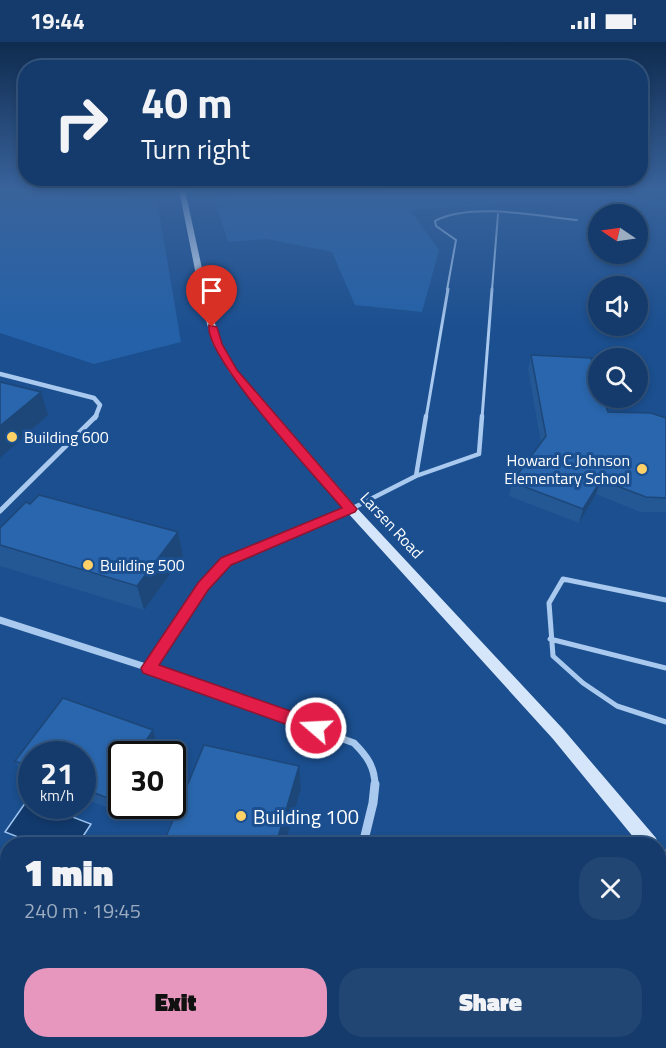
<!DOCTYPE html>
<html lang="en">
<head>
<meta charset="utf-8">
<style>
  body { margin:0; font-family:"Titillium Web",sans-serif; background:#214673; color:#f1f3f6; height:100vh; display:flex; flex-direction:column; font-size:22px; white-space:nowrap }
  * { box-sizing:border-box; margin:0 }
  p { font-size:20px; color:#9dadc1 }
  .icon { flex:none; width:33px; height:33px; fill:none; stroke:currentColor; stroke-width:2; stroke-linecap:round; stroke-linejoin:round }
  .map { position:relative; flex:1; overflow:hidden }
  .panel { position:absolute; left:0px; top:795px; width:666px; height:212px; display:flex; flex-direction:column; background:#143b6b; border-radius:24px 24px 0 0; box-shadow:0 3px 9px #0003,0 0 0 2px #33557e }
  .panel>* { flex:none }
  .banner { position:absolute; left:18px; top:18px; width:630px; height:126px; border-radius:24px; box-shadow:0 3px 9px #0003,0 0 0 2px #33557e; background:#143b6b; color:#f1f3f6; overflow:hidden }
  .needle { width:39px; rotate:283deg }
  .fabs { position:absolute; left:588px; top:162px; display:grid; gap:12px }
  .fabs a { display:grid; place-items:center; width:60px; height:60px; border-radius:50%; background:#143b6b; box-shadow:0 3px 9px #0003,0 0 0 2px #33557e; font-size:30px }
  .speed { position:absolute; left:18px; top:699px; display:flex; gap:12px; font-size:30px; font-weight:700; text-align:center }
  .speed>* { display:grid; place-content:center; width:78px; height:78px; border-radius:50%; background:#143b6b; box-shadow:0 3px 9px #0003,0 0 0 2px #33557e; line-height:1 }
  .speed small { font-size:15px; font-weight:400 }
  .speed .limit { border:3px solid #111; border-radius:9px; background:#fff; color:#111 }
  .pin { position:absolute; display:grid; place-items:center; width:51px; height:51px; color:#fff; margin:-62px -26px; border-radius:50% 50% 50% 0; rotate:-45deg; box-shadow:0 0 6px #0007 }
  .pin .icon { rotate:45deg }
  .me { position:absolute; width:66px; margin:-33px; rotate:289deg; stroke-linejoin:round; filter:drop-shadow(0 0 4px #0008) }
  .turn { display:flex; align-items:center; gap:21px; height:126px; padding:0 24px; font-size:27px }
  .turn .icon { width:78px; height:78px; stroke-width:2.5 }
  .turn b { display:block; font-size:42px; line-height:51px }
  .round { display:grid; place-items:center; flex:none; width:63px; height:63px; border-radius:24px; background:#214673 }
  .overview { display:flex; align-items:center; justify-content:space-between; height:102px; padding:0 24px }
  h1 { font-size:36px; font-weight:800; line-height:45px }
  .button { display:flex; gap:12px; margin-top:auto; padding:12px 24px }
  .button a { flex:1; height:69px; border-radius:24px; background:#e797bd; color:#111; font-size:24px; font-weight:800; line-height:69px; text-align:center }
  .button a+a { background:#214673; color:#f1f3f6 }
  .status { display:flex; justify-content:space-between; align-items:center; height:42px; padding:0 30px; background:#143b6b; direction:ltr }
  .status svg { height:16px; fill:currentColor }
  .map>svg:first-child { display:block }
  .green { fill:#2461a8 }
  .water { fill:#123a6d; stroke:#9cc4f0; stroke-width:1.5 }
  .lines { fill:none; stroke-linecap:round; stroke-linejoin:round }
  .lane-far3 { stroke:#a9c9ee; stroke-width:2 }
  .lane-far2 { stroke:#a9c9ee; stroke-width:3 }
  .lane-far1 { stroke:#a9c9ee; stroke-width:4.5 }
  .lane { stroke:#a9c9ee; stroke-width:5 }
  .street-far3 { stroke:#a9c9ee; stroke-width:4.5 }
  .street-far2 { stroke:#a9c9ee; stroke-width:5 }
  .street-far1 { stroke:#a9c9ee; stroke-width:7 }
  .street { stroke:#a9c9ee; stroke-width:9 }
  .secondary { fill:#d6e6fa; fill-rule:evenodd }
  .wall { fill:#245895 }
  .shaded-wall { fill:#1d4779 }
  .building { fill:#2a66ad; stroke:#1d4779; stroke-width:1.5 }
  .route { fill:#e11d48; stroke:#92132f; stroke-width:1.5 }
  .poi-dot { fill:#ffd166; stroke:#1b4f8f; stroke-width:2 }
  .labels { text-anchor:middle; dominant-baseline:central; stroke-width:6; stroke-linejoin:round; paint-order:stroke }
  .poi-label { font-size:16px; fill:#fff; stroke:#1b4f8f; text-anchor:start }
  .street-label { font-size:16px; fill:#fff; stroke:#1b4f8f }
  .near-poi-label { font-size:20px; fill:#fff; stroke:#1b4f8f; text-anchor:start }
</style>
</head>
<body>
<div class="status"><b>19:44</b><svg viewBox="0 0 49 12"><path d="M0 12V9h3v3zM5 12V6h3v6zM10 12V3h3v9zM15 12V0h3v12zM26 1h20v11H26zM47 4h2v5h-2z"/></svg></div>
<div class="map">
<svg width="666" height="1006" viewBox="0 0 666 1006">
  <rect width="100%" height="100%" fill="#1b4f8f"/>
  <path class="green" d="M 393,148 L 597,148 L 666,159 L 666,166 L 603,158 L 410,168 L 439,208 L 422,270 L 355,263 L 332,210 L 267,197 L 228,200 L 214,156 Z
    M 0,153 L 157,158 L 181,300 L 94,322 L 0,291 Z"/>
  <path class="water" d="M 28,757 L 31,759 L 32,764 L 44,764 L 91,782 L 78,802 L 36,802 L 5,790 Z"/>
  <g class="lines">
    <path class="lane-far3" d="M 447,248 L 456,198 L 436,184 L 435,179 C 470,160 538,174 577,178
      M 492,248 L 498,172"/>
    <path class="lane-far2" d="M 426,376 L 448,247
      M 482,376 L 492,247"/>
    <path class="lane-far1" d="M 416,434 L 479,412 L 482,374
      M 351,467 L 416,434 L 426,374
      M 563,538 L 566,538"/>
    <path class="lane" d="M 666,558 L 563,537 L 549,561 L 553,614 L 583,641 L 617,664 L 666,680
      M 550,597 L 666,626"/>
    <path class="street-far3" d="M 0,332 L 94,356 L 100,363 L 95,376"/>
    <path class="street-far2" d="M 0,469 L 96,374
      M 209,538 L 226,520 L 351,467"/>
    <path class="street-far1" d="M 0,578 L 149,626 L 354,701 C 367,714 375,725 375,744
      M 149,626 L 211,536"/>
    <path class="street" d="M 363,802 L 373,761 L 375,742
      M 320,1006 L 321,999"/>
    <path class="secondary" d="M 179,148 L 185,148 L 211,268 L 221,302 L 237,328 L 355,464 L 563,687 L 656,796 L 658,802 L 639,802 L 553,697 L 347,470 L 230,331 L 213,302 L 203,268 Z
      M 658,804 L 666,808 L 666,830 L 658,826 Z"/>
  </g>
  <path class="wall" d="M 531,313 L 608,370 L 666,376 L 666,470 L 640,470 L 596,452 L 579,481 L 509,454 L 512,440 L 541,401 L 528,327 Z
    M 0,486 L 178,490 L 183,514 L 144,568 L 0,524 Z
    M 63,656 L 153,688 L 157,701 L 151,712 L 122,712 L 122,760 L 116,769 L 82,756 L 82,712 L 32,712 L 32,736 L 23,733 L 15,719 Z"/>
  <path class="shaded-wall" d="M 41,350 L 48,373 L 0,416 L 0,384 Z
    M 601,438 L 596,452 L 579,481 L 583,467 Z
    M 178,490 L 183,514 L 144,568 L 137,544 Z
    M 153,688 L 157,701 L 151,712 L 137,712 Z
    M 299,724 L 301,746 L 285,802 L 276,802 Z
    M 122,738 L 122,760 L 116,769 L 110,757 Z"/>
  <path class="building" d="M 531,313 L 591,316 L 598,341 L 598,356 L 603,356 L 608,370 L 651,371 L 666,376 L 666,456 L 646,455 L 601,438 L 583,467 L 512,440 L 546,394 Z
    M 0,340 L 41,350 L 0,384 Z
    M 39,453 L 178,490 L 137,544 L 0,503 L 0,486 L 26,460 L 30,462 Z
    M 63,656 L 153,688 L 137,712 L 122,712 L 122,738 L 110,757 L 82,746 L 82,712 L 32,712 L 32,726 L 15,719 Z
    M 204,703 L 299,724 L 276,802 L 163,802 Z"/>
  <linearGradient id="sky" x2="0" y2="1"><stop stop-color="#0f2b4f"/><stop offset="0.51" stop-color="#39639b"/><stop offset="1" stop-color="#39639b" stop-opacity="0"/></linearGradient>
  <rect width="666" height="289" fill="url(#sky)"/>
  <path class="route" d="M 209,283 L 217,285 L 222,302 L 237,328 L 357,467 L 355,470 L 231,523 L 208,548 L 159,623 L 322,680 L 325,686 L 322,691 L 316,693 L 143,631 L 141,626 L 198,541 L 221,516 L 342,466 C 318,437 203,314 209,283 Z"/>
  <g class="poi-dot">
    <circle cx="12" cy="395" r="6"/>
    <circle cx="642" cy="427" r="6"/>
    <circle cx="88" cy="523" r="6"/>
    <circle cx="241" cy="774" r="6"/>
  </g>
  <g class="labels">
    <g class="poi-label">
      <text x="24" y="395">Building 600</text>
      <text x="630" y="418" text-anchor="end">Howard C Johnson<tspan x="630" dy="18">Elementary School</tspan></text>
      <text x="100" y="523">Building 500</text>
    </g>
    <g class="street-label">
      <text transform="translate(392 483) rotate(47)">Larsen Road</text>
    </g>
    <g class="near-poi-label">
      <text x="253" y="774">Building 100</text>
    </g>
  </g>
</svg>
<div class="fabs">
<a><svg class="needle" viewBox="-14 -14 28 28"><path d="M0-13l5 13h-10z" fill="#e53935"/><path d="M0 13l5-13h-10z" fill="#9dadc1"/></svg></a>
<a><svg class="icon" aria-label="sound" viewBox="0 0 24 24"><path d="M4 9h4l5-4v14l-5-4H4zM17 9q2 3 0 6"/></svg></a>
<a><svg class="icon" aria-label="search" viewBox="0 0 24 24"><circle cx="10" cy="10" r="6"/><path d="M15 15l6 6"/></svg></a>
</div>
<div class="speed"><div>21<small>km/h</small></div><div class="limit">30</div></div>
<div class="pin" style="left:212px;top:285px;background:#d93025"><svg class="icon" aria-label="arrive" viewBox="0 0 24 24"><path d="M6 21V4h12l-3 4 3 4H6"/></svg></div>
<svg class="me" style="left:316px;top:686px" viewBox="-20 -20 40 40"><circle r="17" fill="#e11d48" stroke="#fff" stroke-width="3"/><path d="M0-11L8 9 0 5-8 9z" fill="#fff"/></svg>
<div class="banner">
<div class="turn"><svg class="icon" aria-label="right" viewBox="0 0 24 24"><path d="M7 20v-9h11M14 6l5 5-5 5"/></svg><div><b>40 m</b>Turn right</div></div>
</div>
<section class="panel">
<div class="overview"><div><h1>1 min</h1><p>240 m · 19:45</p></div><a class="round"><svg class="icon" aria-label="close" viewBox="0 0 24 24"><path d="M6 6l12 12M18 6L6 18"/></svg></a></div>
<div class="button"><a>Exit</a><a>Share</a></div>
</section>
</div>
</body>
</html>
